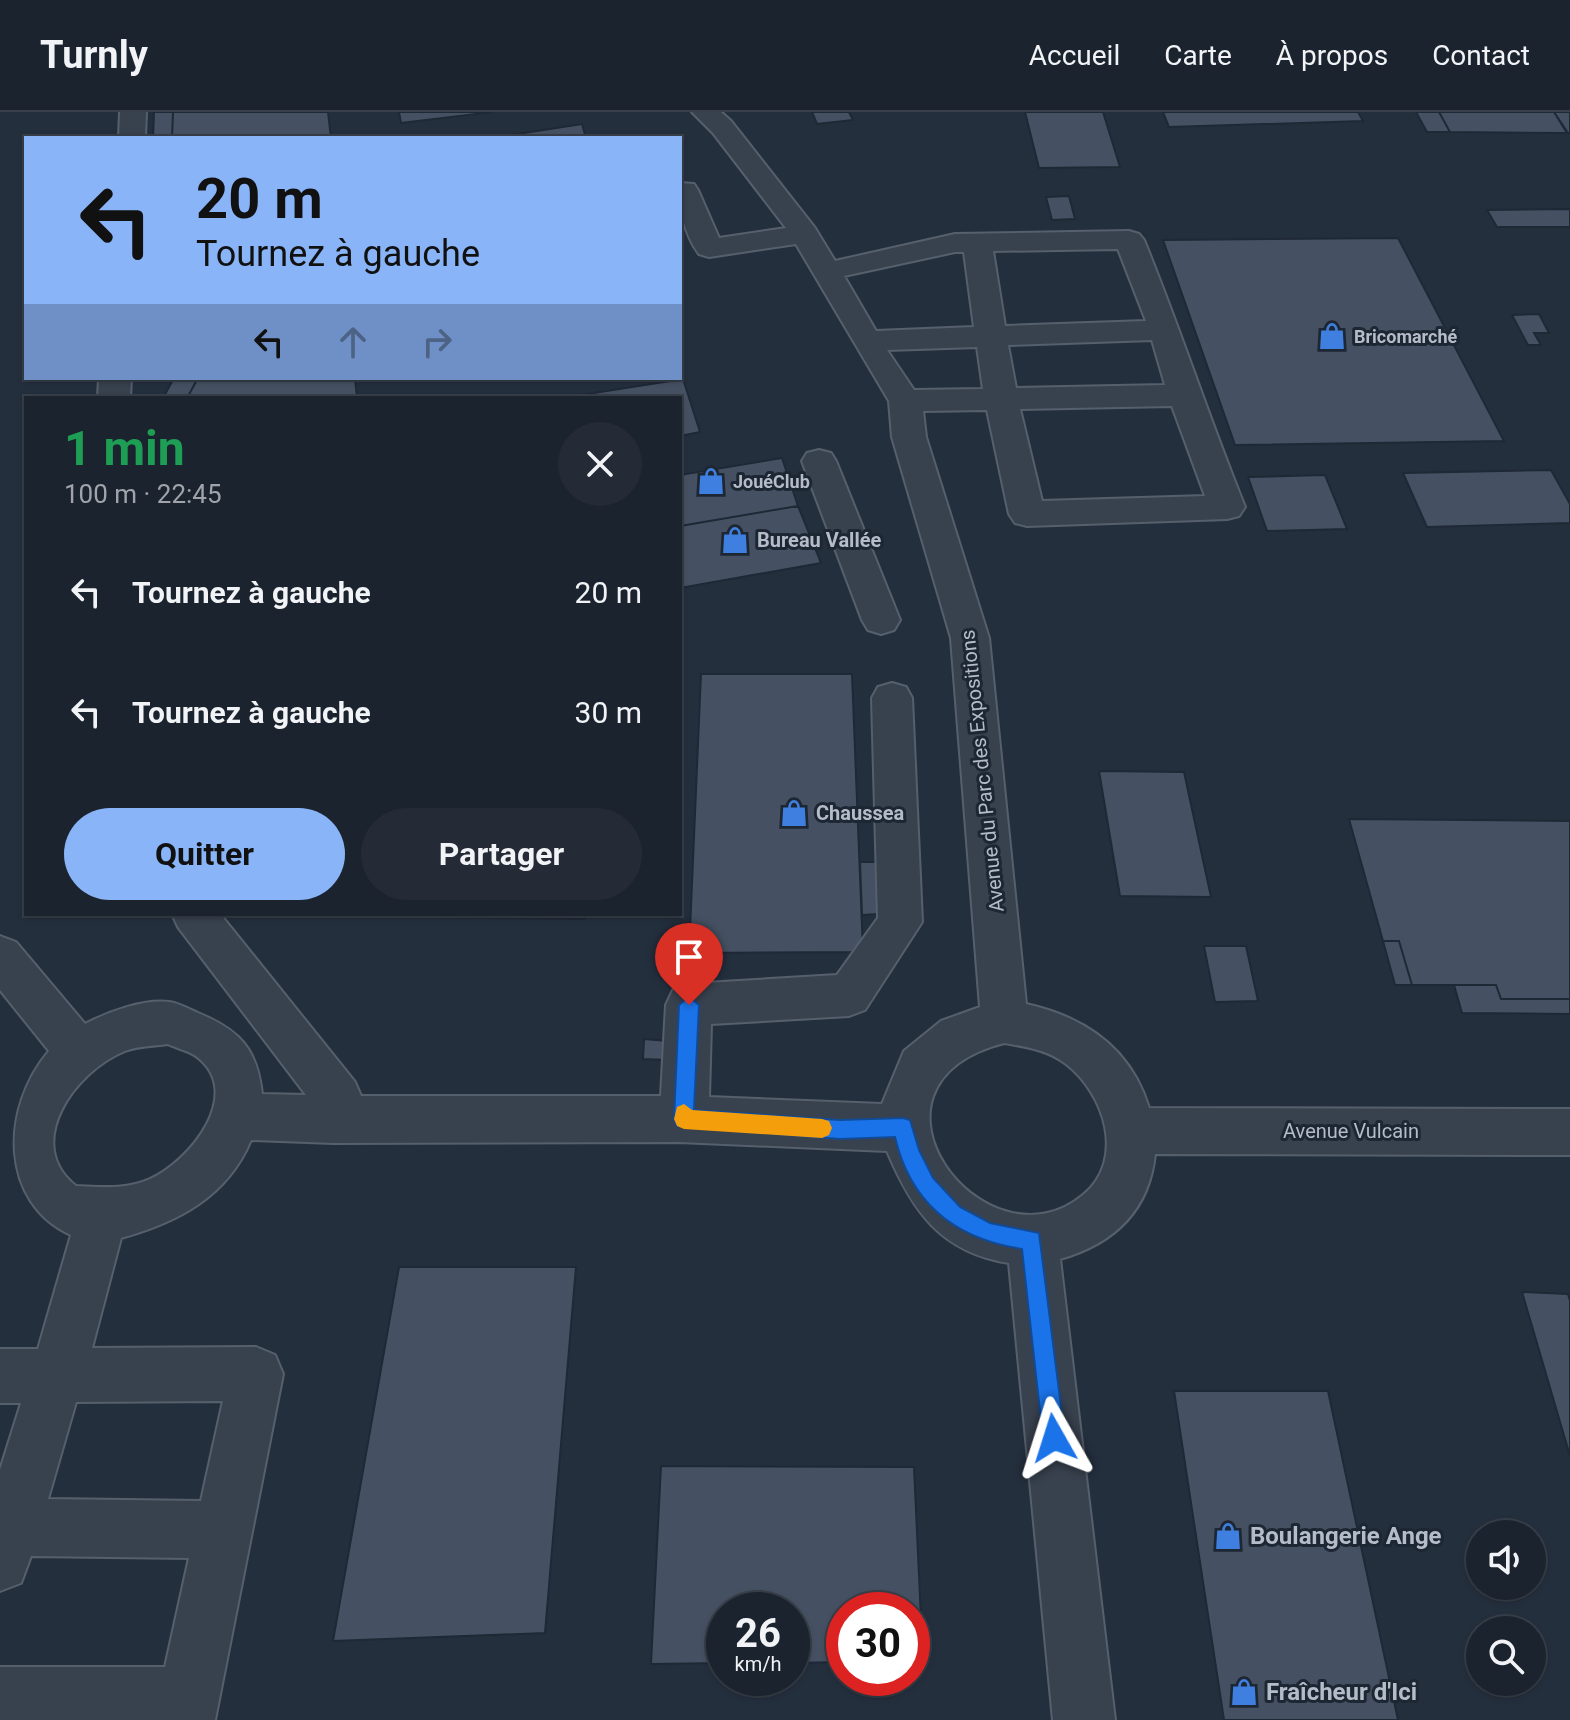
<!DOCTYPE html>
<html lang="fr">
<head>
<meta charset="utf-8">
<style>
  body { margin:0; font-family:Roboto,sans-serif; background:#242b36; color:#f1f3f6; height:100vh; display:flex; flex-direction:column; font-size:30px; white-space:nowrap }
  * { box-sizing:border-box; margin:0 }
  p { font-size:26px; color:#a0a4aa }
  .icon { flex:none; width:44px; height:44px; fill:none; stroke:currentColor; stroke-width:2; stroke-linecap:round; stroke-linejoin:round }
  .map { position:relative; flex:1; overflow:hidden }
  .sheet { position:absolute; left:24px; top:284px; width:658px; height:520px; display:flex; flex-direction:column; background:#1b232e; border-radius:0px; box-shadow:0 2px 6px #0004,0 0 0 2px #39404a }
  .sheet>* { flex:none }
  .hud { position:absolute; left:24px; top:24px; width:658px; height:244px; border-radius:0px; box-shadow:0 2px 6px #0004,0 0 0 2px #39404a; background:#8ab4f8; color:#111; overflow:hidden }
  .fabs { position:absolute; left:1466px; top:1408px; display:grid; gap:16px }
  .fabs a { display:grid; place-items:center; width:80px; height:80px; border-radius:50%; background:#1b232e; box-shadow:0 2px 6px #0004,0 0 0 2px #39404a; font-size:40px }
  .speed { position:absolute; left:706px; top:1480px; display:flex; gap:16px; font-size:40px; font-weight:700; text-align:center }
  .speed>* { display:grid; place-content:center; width:104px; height:104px; border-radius:50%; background:#1b232e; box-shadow:0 2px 6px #0004,0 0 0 2px #39404a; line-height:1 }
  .speed small { font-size:20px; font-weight:400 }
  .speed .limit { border:12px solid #d22; background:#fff; color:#111 }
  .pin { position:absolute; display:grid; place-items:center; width:68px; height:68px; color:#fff; margin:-82px -34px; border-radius:50% 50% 50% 0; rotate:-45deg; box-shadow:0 0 8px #0007 }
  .pin .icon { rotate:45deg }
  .me { position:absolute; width:88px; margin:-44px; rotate:354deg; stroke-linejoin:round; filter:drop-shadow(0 0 6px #0008) }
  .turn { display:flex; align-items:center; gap:28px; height:168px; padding:0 40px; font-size:36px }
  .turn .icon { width:104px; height:104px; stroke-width:2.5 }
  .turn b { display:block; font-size:56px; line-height:68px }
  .lanes { display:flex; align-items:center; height:76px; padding:0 40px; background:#0003; justify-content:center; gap:40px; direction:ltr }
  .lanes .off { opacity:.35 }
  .round { display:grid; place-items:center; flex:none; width:84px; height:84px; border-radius:42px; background:#242b36 }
  .head { display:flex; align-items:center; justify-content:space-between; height:136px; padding:0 40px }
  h1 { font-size:48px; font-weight:700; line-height:60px; color:#1e9e55 }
  .button { display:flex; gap:16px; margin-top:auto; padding:16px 40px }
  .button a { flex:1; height:92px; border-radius:48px; background:#8ab4f8; color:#111; font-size:32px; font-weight:700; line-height:92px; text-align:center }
  .button a+a { background:#242b36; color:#f1f3f6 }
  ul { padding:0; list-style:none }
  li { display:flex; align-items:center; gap:24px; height:120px; padding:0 40px }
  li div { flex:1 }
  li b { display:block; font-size:30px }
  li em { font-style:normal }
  header { display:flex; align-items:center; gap:48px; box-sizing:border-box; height:112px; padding:0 40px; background:#1b232e; border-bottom:2px solid #39404a }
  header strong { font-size:38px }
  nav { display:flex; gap:44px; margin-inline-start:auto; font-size:28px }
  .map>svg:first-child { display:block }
  .building { fill:#455162; stroke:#1f2835; stroke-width:2 }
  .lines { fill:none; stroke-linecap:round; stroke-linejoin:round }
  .minor-casing { stroke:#565f6c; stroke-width:4 }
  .minor { fill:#38414e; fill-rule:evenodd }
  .route { fill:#1a73e8; stroke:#114b97; stroke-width:2 }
  .slow { fill:#f59e0b }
  .labels { text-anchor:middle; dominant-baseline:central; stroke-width:6; stroke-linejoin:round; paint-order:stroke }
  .far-poi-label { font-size:18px; font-weight:bold; fill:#b4bcc9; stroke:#1d2633; text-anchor:start }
  .poi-label { font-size:20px; font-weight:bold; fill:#b4bcc9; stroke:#1d2633; text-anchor:start }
  .street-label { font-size:20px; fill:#b4bcc9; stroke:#1d2633 }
  .near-poi-label { font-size:24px; font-weight:bold; fill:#b4bcc9; stroke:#1d2633; text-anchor:start }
</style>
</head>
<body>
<header>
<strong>Turnly</strong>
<nav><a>Accueil</a><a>Carte</a><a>À propos</a><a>Contact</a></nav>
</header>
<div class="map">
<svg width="1570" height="1608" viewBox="0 0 1570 1608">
  <rect width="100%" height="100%" fill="#242f3e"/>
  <path class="building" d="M 154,0 L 173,0 L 172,26 L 153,26 Z
    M 173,0 L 328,0 L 331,26 L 172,26 Z
    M 399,0 L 493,0 L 401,11 Z
    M 812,0 L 849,0 L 853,8 L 817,12 Z
    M 1025,0 L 1103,0 L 1120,55 L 1039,56 Z
    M 1163,0 L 1358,0 L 1363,9 L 1169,15 Z
    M 1416,0 L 1439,0 L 1450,20 L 1427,20 Z
    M 1439,0 L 1554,0 L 1567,21 L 1450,20 Z
    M 1554,0 L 1570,0 L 1570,21 L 1568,21 Z
    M 582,12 L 586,26 L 491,26 Z
    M 1069,84 L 1075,107 L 1052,108 L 1046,85 Z
    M 1570,97 L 1570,115 L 1497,115 L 1487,98 Z
    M 1398,126 L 1504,329 L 1235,333 L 1163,128 Z
    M 1539,202 L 1549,221 L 1534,221 L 1541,233 L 1528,233 L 1512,203 Z
    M 174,266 L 198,266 L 187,286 L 163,286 Z
    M 198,266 L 355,266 L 357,286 L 187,286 Z
    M 683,267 L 700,320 L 680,324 L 680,286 L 562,286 Z
    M 782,346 L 798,394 L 680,414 L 680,363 Z
    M 1551,358 L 1570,392 L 1570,411 L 1427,415 L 1403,361 Z
    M 1325,363 L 1347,417 L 1267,419 L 1248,365 Z
    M 798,394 L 821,451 L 680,476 L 680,414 Z
    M 701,562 L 852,562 L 863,840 L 689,841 Z
    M 1099,659 L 1184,660 L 1211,785 L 1120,784 Z
    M 1349,707 L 1570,709 L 1570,887 L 1501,887 L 1496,873 L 1412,873 L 1399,829 L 1383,829 Z
    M 860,750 L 877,750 L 880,802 L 862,803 Z
    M 235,802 L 584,802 L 584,807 Z
    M 1383,829 L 1399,829 L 1412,873 L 1395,873 Z
    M 1204,834 L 1246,834 L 1258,889 L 1215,890 Z
    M 1454,873 L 1496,873 L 1501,887 L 1570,887 L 1570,902 L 1462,901 Z
    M 644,927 L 668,929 L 667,948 L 643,947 Z
    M 399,1155 L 576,1155 L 545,1521 L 333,1529 Z
    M 1522,1180 L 1568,1182 L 1570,1189 L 1570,1344 Z
    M 1174,1279 L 1328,1279 L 1398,1608 L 1224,1608 Z
    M 661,1354 L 914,1355 L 923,1550 L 912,1550 L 912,1498 L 844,1498 L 844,1550 L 792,1551 L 792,1498 L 724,1498 L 724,1551 L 651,1552 Z"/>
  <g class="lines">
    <g class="minor-casing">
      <path id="minor" d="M 120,0 L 146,0 L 145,26 L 119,26 Z
        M 692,0 L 721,0 L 731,9 L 815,116 L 835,149 L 955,122 L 1129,119 L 1139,122 L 1144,128 C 1180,216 1209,306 1245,395 L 1239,404 L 1227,407 L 1027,414 L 1015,411 L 1009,402 L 987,298 L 923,299 L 926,325 L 989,526 L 1026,892 C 1085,905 1131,937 1149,996 L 1570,997 L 1570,1043 L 1155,1042 C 1149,1099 1113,1132 1060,1147 L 1115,1608 L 1053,1608 L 1009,1151 C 940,1140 912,1098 887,1039 L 679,1030 L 333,1031 L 251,1028 C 227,1085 178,1110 121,1126 L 92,1236 L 256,1235 L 275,1243 L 283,1262 L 215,1608 L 0,1608 L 0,1555 L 165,1555 L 189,1446 L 31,1444 L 21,1471 L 0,1479 L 0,1358 L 21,1291 L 0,1291 L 0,1237 L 38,1237 L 71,1123 C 0,1091 0,997 49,939 L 0,878 L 0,824 L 16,830 L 85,912 C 108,900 143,887 169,890 C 178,891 189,897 198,901 C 239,918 257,936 262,982 L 306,983 L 178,815 L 172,802 L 220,802 L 355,970 L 361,984 L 661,984 L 666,893 L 673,878 L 689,872 L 837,863 L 878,806 L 872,586 L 878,575 L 892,571 L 906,575 L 912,586 L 922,810 L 865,898 L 849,904 L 711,912 L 709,985 L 882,992 L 904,939 L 941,909 L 980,895 L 951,526 L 892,325 L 889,289 L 796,132 L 709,145 L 699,142 C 683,120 680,97 680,71 L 694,72 L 698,78 L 719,126 L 786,116 L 713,21 ZM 1118,137 L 1146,209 L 1005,214 L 993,139 ZM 955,140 L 964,140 L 974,215 L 876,219 L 844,164 ZM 1152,228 L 1165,273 L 1016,276 L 1008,233 ZM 977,235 L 983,277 L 914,278 L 887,238 ZM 1172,294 L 1205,384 L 1042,389 L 1020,297 ZM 1004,931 C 1027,935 1048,938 1066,952 C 1105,982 1126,1048 1083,1083 C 986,1164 839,974 1004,931 ZM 168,932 C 176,936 189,939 196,944 C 246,981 189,1050 150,1067 C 125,1078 102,1075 76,1074 C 22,1032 75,959 125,939 C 138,934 154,934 168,932 ZM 223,1289 L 201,1389 L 48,1387 L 76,1290 Z
        M 99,266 L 131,266 L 130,286 L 98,286 Z
        M 819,338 L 831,341 L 836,349 L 900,508 L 894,518 L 881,522 L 868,518 L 862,508 L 802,349 L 807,341 Z"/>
    </g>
    <use href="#minor" class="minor"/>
  </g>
  <path class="route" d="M 689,885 L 699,893 L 694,998 L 840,1008 L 903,1006 L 910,1008 L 919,1038 L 933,1066 L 960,1095 L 990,1111 L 1039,1121 L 1065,1326 L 1062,1334 L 1054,1337 L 1046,1334 L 1043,1326 L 1022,1137 C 956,1127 911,1093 895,1025 L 840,1027 L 677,1014 L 674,1007 L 679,893 Z"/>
  <path class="slow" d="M 684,992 L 692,998 L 822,1007 L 829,1009 L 832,1016 L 829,1023 L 822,1026 L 684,1017 L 677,1014 L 674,1007 L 677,995 Z"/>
  <defs>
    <g id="shop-bare" transform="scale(2.16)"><path d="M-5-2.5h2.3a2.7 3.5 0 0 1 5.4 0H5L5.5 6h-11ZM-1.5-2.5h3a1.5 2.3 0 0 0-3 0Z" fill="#3f7fe0" stroke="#1d2633" stroke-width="2.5" paint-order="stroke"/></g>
  </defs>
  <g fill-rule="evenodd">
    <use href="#shop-bare" x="1332" y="224"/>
    <use href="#shop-bare" x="711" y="369"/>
    <use href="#shop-bare" x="735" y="428"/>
    <use href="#shop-bare" x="794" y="701"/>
    <use href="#shop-bare" x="1228" y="1424"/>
    <use href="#shop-bare" x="1244" y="1580"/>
  </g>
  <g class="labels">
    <g class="far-poi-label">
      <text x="1354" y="224">Bricomarché</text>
      <text x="733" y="369">JouéClub</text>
    </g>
    <g class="poi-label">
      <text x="757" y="428">Bureau Vallée</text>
      <text x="816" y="701">Chaussea</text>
    </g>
    <g class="street-label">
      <text transform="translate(982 659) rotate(-96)">Avenue du Parc des Expositions</text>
      <text x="1351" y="1019">Avenue Vulcain</text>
    </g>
    <g class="near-poi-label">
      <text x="1250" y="1424">Boulangerie Ange</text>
      <text x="1266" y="1580">Fraîcheur d'Ici</text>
    </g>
  </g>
</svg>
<div class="fabs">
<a><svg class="icon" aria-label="sound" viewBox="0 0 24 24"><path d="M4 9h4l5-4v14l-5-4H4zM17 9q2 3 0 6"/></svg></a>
<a><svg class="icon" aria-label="search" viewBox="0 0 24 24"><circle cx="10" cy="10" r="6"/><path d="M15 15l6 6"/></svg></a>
</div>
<div class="speed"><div>26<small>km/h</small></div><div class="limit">30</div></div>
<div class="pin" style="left:689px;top:893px;background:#d93025"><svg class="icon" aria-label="arrive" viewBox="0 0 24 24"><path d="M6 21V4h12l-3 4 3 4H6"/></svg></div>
<svg class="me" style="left:1054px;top:1326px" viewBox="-20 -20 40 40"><path d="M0-17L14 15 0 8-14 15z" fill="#1a73e8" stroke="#fff" stroke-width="4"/></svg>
<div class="hud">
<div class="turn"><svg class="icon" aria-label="left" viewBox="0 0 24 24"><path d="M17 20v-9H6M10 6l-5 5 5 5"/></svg><div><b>20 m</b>Tournez à gauche</div></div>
<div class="lanes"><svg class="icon" aria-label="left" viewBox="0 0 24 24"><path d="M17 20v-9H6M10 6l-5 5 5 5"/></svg><svg class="icon off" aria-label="ahead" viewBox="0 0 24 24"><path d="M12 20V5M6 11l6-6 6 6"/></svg><svg class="icon off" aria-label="right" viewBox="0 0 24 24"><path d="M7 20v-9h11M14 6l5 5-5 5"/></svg></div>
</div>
<section class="sheet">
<div class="head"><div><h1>1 min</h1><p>100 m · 22:45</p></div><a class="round"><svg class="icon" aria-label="close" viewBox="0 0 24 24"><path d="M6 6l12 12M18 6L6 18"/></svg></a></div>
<ul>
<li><svg class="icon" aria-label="left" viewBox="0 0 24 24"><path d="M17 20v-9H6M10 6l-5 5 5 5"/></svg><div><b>Tournez à gauche</b></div><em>20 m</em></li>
<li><svg class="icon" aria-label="left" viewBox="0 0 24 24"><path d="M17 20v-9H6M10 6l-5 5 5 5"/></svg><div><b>Tournez à gauche</b></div><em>30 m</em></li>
</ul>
<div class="button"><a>Quitter</a><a>Partager</a></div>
</section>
</div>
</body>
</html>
